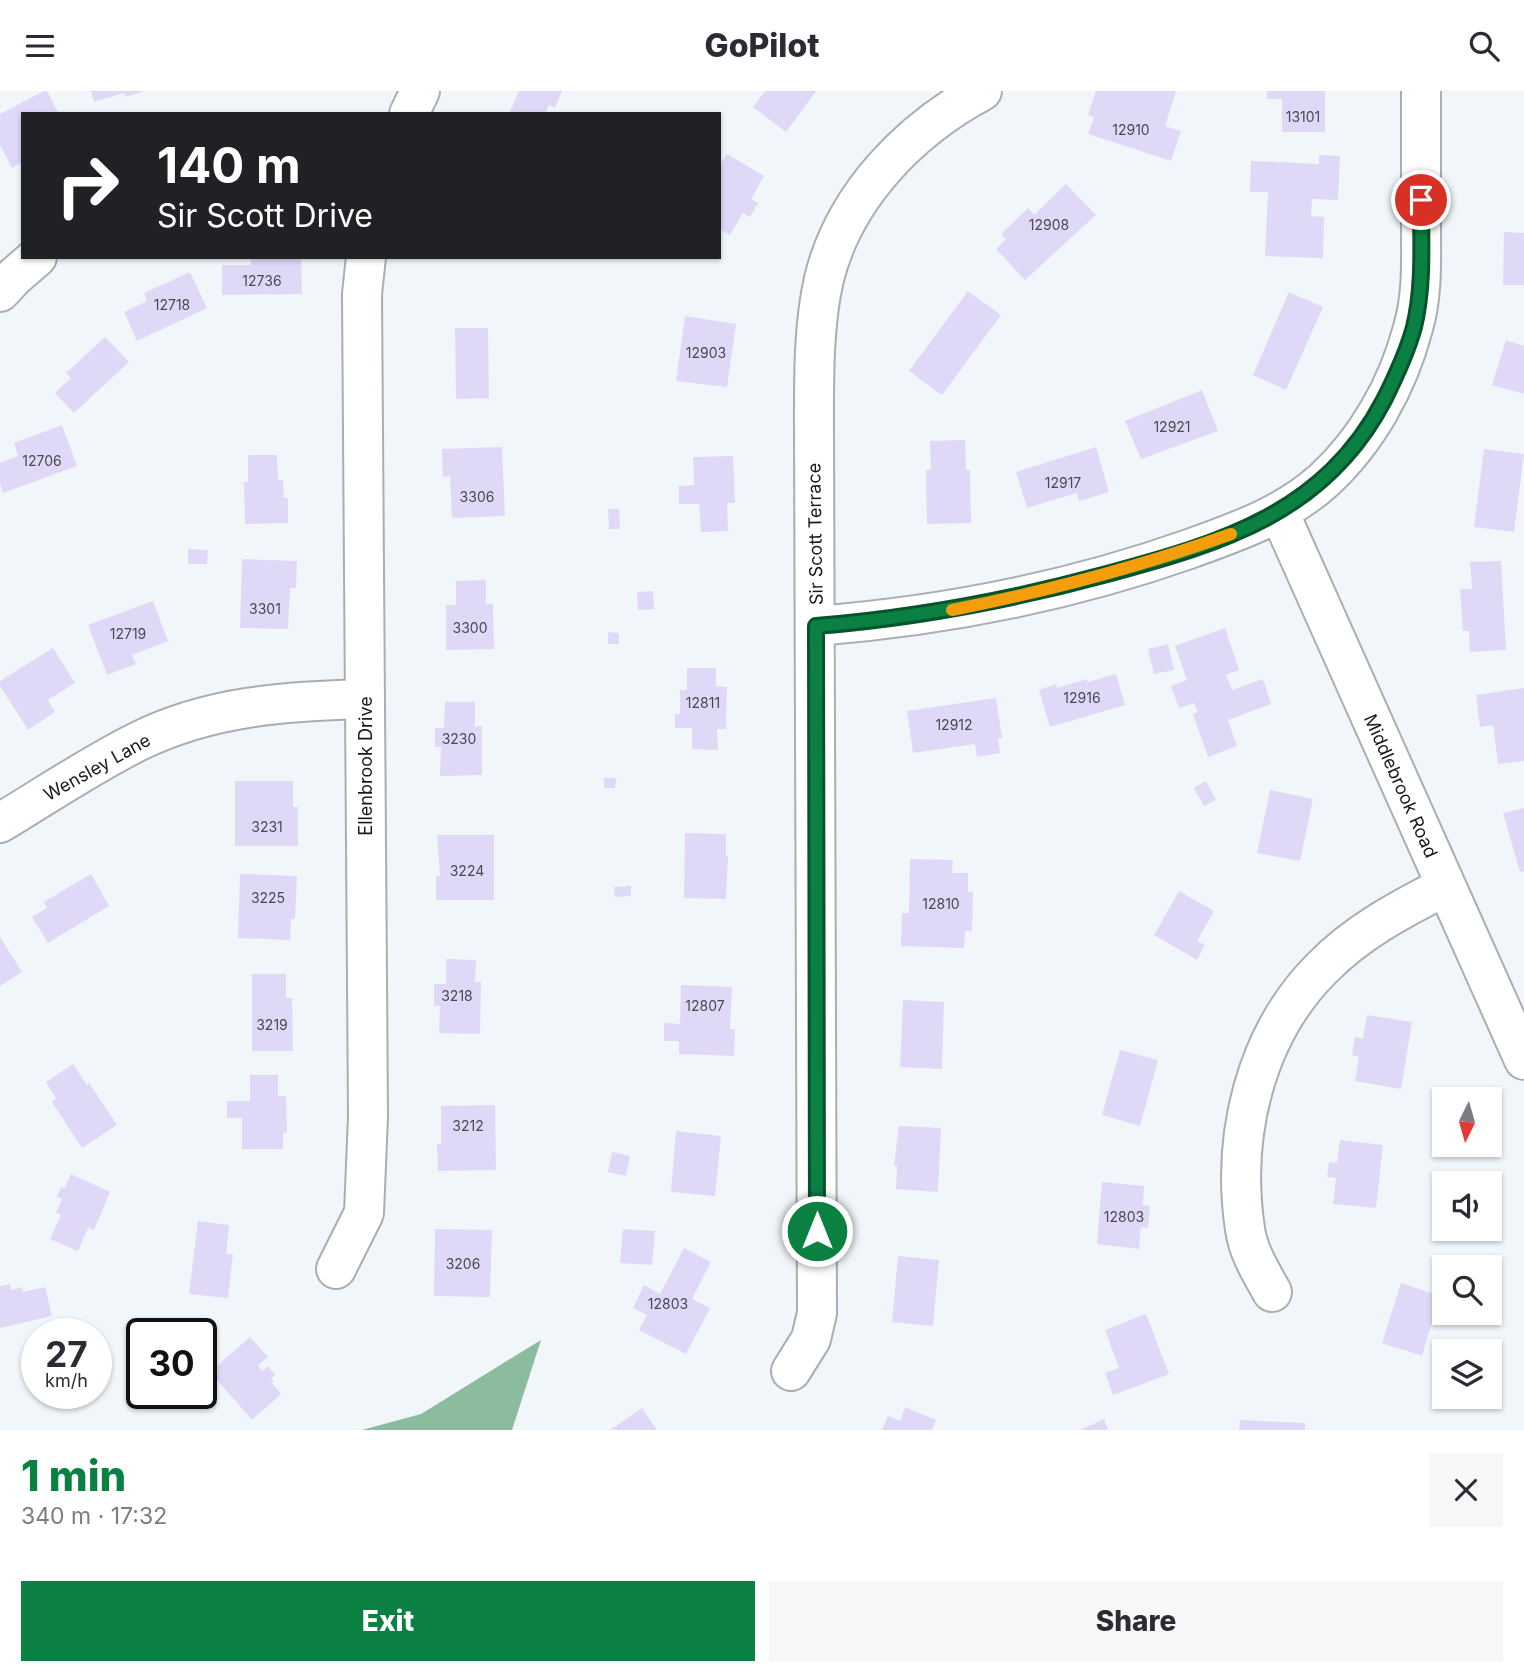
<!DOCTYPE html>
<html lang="en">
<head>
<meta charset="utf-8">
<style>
  body { margin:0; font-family:Inter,sans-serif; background:#f7f7f7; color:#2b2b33; height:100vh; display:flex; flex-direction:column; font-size:26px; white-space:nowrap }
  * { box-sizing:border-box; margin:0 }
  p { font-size:23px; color:#7c7c81 }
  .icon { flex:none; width:38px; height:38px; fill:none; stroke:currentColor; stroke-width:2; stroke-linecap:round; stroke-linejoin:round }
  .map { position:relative; height:1339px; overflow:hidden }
  .panel { display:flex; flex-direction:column; background:#fff; flex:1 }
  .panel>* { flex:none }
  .hud { position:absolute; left:21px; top:21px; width:700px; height:147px; border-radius:0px; box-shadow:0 2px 5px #0004; background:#202124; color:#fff; overflow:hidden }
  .needle { width:46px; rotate:185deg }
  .tools { position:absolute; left:1432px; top:996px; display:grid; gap:14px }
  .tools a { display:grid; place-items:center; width:70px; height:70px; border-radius:0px; background:#fff; box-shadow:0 2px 5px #0004; font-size:35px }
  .speed { position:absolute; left:21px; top:1227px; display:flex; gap:14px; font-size:35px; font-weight:700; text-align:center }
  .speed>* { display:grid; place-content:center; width:91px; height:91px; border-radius:50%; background:#fff; box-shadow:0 2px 5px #0004; line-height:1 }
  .speed small { font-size:18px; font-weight:400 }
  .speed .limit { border:4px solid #111; border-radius:10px; background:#fff; color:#111 }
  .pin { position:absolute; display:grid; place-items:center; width:60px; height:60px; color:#fff; margin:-30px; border:4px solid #fff; border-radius:50%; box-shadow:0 2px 7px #0007 }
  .me { position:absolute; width:77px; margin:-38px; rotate:0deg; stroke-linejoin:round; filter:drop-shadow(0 0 5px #0008) }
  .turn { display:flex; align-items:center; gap:24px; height:147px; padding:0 21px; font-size:32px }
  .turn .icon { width:91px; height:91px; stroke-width:2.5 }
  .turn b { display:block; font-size:49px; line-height:60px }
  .round { display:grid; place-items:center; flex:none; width:74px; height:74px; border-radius:0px; background:#f7f7f7 }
  .summary { display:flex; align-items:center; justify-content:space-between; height:119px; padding:0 21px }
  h1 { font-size:42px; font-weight:800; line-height:52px; color:#0b8043 }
  .action { display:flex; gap:14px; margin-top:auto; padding:14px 21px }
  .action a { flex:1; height:80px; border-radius:0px; background:#0b8043; color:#fff; font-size:28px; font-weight:800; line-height:80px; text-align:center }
  .action a+a { background:#f7f7f7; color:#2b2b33 }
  header { display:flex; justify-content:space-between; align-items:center; height:91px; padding:0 21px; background:#fff; font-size:32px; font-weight:800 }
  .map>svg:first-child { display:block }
  .forest { fill:#8bbc9d }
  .building { fill:#dfd9f7 }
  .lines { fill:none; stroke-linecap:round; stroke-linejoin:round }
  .minor-casing { stroke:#aaaeb3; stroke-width:42 }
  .minor { stroke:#fff; stroke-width:38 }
  .route-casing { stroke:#07532c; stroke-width:18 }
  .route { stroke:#0b8043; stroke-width:12 }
  .slow { stroke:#f59e0b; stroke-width:12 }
  .labels { text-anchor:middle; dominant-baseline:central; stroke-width:5; stroke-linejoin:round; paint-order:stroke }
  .number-label { font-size:14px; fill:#494952 }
  .street-label { font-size:18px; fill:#17191b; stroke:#fff }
</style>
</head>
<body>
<header><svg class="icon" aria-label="menu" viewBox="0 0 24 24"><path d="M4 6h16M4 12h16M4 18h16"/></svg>GoPilot<svg class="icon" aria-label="search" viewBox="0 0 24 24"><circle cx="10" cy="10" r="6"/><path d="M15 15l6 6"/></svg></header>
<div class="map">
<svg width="1524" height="1339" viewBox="0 0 1524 1339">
  <rect width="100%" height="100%" fill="#f1f6fb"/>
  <path class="forest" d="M 541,1249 L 512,1339 L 362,1339 L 421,1323 Z"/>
  <path class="building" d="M 44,0 L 47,0 L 59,23 L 23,23 L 23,71 L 12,77 L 0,54 L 0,23 Z
    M 91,0 L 142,0 L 142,1 L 125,6 L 124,2 L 94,11 Z
    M 519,0 L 562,0 L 555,17 L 549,14 L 545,23 L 509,23 Z
    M 765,0 L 816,0 L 786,41 L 753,16 Z
    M 1096,0 L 1176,0 L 1165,35 L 1181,40 L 1171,70 L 1088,43 L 1094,26 L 1088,24 Z
    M 1267,0 L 1325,0 L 1325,41 L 1282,41 L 1282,8 L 1267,8 Z
    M 727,63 L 764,85 L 751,108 L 758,112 L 750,126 L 743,122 L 730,144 L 719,138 L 719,76 Z
    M 1319,64 L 1340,65 L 1338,109 L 1312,108 L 1311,125 L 1324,126 L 1323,167 L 1265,165 L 1268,101 L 1250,101 L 1251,70 L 1319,73 Z
    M 1066,93 L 1096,124 L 1025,189 L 996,158 L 1006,148 L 1001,143 L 1028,117 L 1034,124 Z
    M 1504,141 L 1524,142 L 1524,194 L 1503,194 Z
    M 251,166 L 301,166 L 302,203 L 222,204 L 222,174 L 251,174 Z
    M 190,181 L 207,217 L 137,250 L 124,221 L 147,210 L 144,202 Z
    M 968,200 L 1001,224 L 942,304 L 909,280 Z
    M 1289,201 L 1323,216 L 1286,299 L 1253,284 Z
    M 685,225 L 736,233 L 727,296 L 676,290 Z
    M 455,237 L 488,237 L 489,307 L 456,308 Z
    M 105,246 L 129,271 L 74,322 L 55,302 L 71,287 L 66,282 Z
    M 1506,249 L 1524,255 L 1524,303 L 1492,294 Z
    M 1202,299 L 1218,340 L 1141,368 L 1125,330 Z
    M 62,334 L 77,375 L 3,402 L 0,392 L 0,372 L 18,365 L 14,352 Z
    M 965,349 L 966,379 L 970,379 L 971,432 L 927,433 L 926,379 L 931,379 L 930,350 Z
    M 502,356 L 505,425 L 452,427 L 450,385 L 443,386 L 442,358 Z
    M 1096,356 L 1109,401 L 1079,410 L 1077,402 L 1027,417 L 1016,381 Z
    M 1484,358 L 1524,363 L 1514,441 L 1474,436 Z
    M 248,364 L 277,364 L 278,389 L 283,389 L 284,407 L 288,407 L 288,432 L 245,433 L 244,391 L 248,391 Z
    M 733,365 L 735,412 L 727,412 L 728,440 L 701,441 L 699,413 L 679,413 L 679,395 L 694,394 L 693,366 Z
    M 608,418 L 619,418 L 620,438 L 609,438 Z
    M 188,458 L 208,459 L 207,473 L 188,473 Z
    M 242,468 L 297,470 L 296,497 L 290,497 L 288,538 L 240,537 Z
    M 1501,470 L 1506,559 L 1470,561 L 1469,540 L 1463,540 L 1460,498 L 1472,498 L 1470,471 Z
    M 486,489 L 486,513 L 493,513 L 494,558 L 446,559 L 446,514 L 456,514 L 456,490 Z
    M 653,500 L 654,518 L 638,519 L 637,501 Z
    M 153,510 L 168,550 L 132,564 L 136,573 L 107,584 L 88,534 Z
    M 1225,537 L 1239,579 L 1226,584 L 1232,599 L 1263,588 L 1271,613 L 1228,629 L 1237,655 L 1208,666 L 1193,623 L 1198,621 L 1194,612 L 1179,617 L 1171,595 L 1187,589 L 1175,555 Z
    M 608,541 L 619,542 L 619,553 L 608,553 Z
    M 1168,553 L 1174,579 L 1154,583 L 1148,558 Z
    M 53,557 L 75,592 L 48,609 L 55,621 L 28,639 L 0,595 L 0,590 Z
    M 687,577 L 716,577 L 716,595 L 727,596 L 726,638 L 717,638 L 718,659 L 692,658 L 692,637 L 675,637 L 675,623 L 680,623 L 680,599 L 687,599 Z
    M 1116,583 L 1125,614 L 1050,636 L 1039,599 L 1056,593 L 1057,597 L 1087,588 L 1088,591 Z
    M 1524,597 L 1524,670 L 1498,673 L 1493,634 L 1480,636 L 1476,604 Z
    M 996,607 L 1002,647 L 998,647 L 1000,662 L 977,666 L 975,653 L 913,662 L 907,620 Z
    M 445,611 L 475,611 L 475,636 L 482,635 L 482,684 L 440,685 L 441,656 L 435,656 L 435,637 L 444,637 Z
    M 604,687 L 616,687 L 615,697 L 604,697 Z
    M 235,690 L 293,690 L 293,716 L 298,716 L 298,755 L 235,755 Z
    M 1206,690 L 1216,709 L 1204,715 L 1194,697 Z
    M 1270,699 L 1313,708 L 1300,770 L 1257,762 Z
    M 1524,717 L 1524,780 L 1520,781 L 1503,722 Z
    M 685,742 L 726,743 L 726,765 L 728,765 L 726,808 L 684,807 Z
    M 437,744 L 494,744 L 494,809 L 436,809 L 436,785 L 440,785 Z
    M 910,768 L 953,769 L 952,782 L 968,782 L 968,801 L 973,801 L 972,840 L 965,840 L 964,857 L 901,855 L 902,822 L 909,822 Z
    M 91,783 L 109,815 L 48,852 L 32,826 L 47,817 L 44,811 Z
    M 240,783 L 297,785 L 295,828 L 291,828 L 290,849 L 238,847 Z
    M 631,795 L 631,805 L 615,806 L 614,796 Z
    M 1179,800 L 1214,820 L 1197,850 L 1205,854 L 1197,869 L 1154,844 Z
    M 0,846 L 22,881 L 0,895 Z
    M 446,868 L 476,869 L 475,891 L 481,891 L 480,943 L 439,942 L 440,915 L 434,915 L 434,893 L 446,893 Z
    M 252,883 L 286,883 L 286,907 L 292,907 L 293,960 L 252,960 Z
    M 681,894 L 732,896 L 730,938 L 735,938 L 734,965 L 679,963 L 679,950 L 664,950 L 664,932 L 680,933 Z
    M 903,909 L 944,911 L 942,978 L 900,976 Z
    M 1367,924 L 1412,931 L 1401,998 L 1355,990 L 1359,966 L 1352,964 L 1355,946 L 1363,948 Z
    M 1120,959 L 1158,969 L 1140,1035 L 1102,1024 Z
    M 73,973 L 87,994 L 89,992 L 117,1034 L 82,1057 L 52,1011 L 56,1008 L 46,991 Z
    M 250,984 L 278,984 L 278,1005 L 286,1005 L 287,1042 L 283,1042 L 283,1058 L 242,1058 L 242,1027 L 227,1027 L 227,1010 L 250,1010 Z
    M 495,1014 L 496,1079 L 438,1080 L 437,1053 L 441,1053 L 441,1015 Z
    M 899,1035 L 941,1037 L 938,1101 L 896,1098 L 897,1075 L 894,1074 Z
    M 676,1040 L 721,1045 L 715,1105 L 671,1101 Z
    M 1340,1049 L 1383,1054 L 1376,1117 L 1333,1113 L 1336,1087 L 1327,1086 L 1329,1071 L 1337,1072 Z
    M 612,1061 L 630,1065 L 626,1085 L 608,1081 Z
    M 71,1083 L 110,1101 L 94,1139 L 88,1137 L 78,1160 L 50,1148 L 61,1124 L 56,1122 L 62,1108 L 57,1106 L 61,1096 L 65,1097 Z
    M 1102,1091 L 1144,1095 L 1143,1114 L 1150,1115 L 1148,1137 L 1141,1136 L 1139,1158 L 1097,1153 Z
    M 198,1130 L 229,1134 L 226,1163 L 233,1163 L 228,1207 L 189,1203 Z
    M 435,1138 L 492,1139 L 490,1206 L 434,1205 Z
    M 623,1138 L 655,1140 L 652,1174 L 620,1172 Z
    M 684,1157 L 711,1171 L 692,1208 L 710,1217 L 686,1263 L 639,1239 L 647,1224 L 633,1217 L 644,1194 L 660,1203 Z
    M 898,1165 L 939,1169 L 933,1235 L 892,1231 Z
    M 1401,1192 L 1440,1205 L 1422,1265 L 1382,1252 Z
    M 10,1193 L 11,1199 L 22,1196 L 23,1201 L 45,1196 L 52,1225 L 0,1237 L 0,1195 Z
    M 1146,1223 L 1169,1283 L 1113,1304 L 1105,1282 L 1119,1277 L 1105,1239 Z
    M 250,1246 L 268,1266 L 258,1274 L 262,1280 L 268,1275 L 275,1284 L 271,1287 L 274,1290 L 272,1292 L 281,1303 L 252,1329 L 210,1281 Z
    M 905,1316 L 936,1329 L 932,1339 L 882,1339 L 888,1325 L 900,1330 Z
    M 642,1317 L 657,1339 L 610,1339 Z
    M 1104,1328 L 1108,1339 L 1080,1339 Z
    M 1240,1329 L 1305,1332 L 1305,1339 L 1239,1339 Z"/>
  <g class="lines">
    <g class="minor-casing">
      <path id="minor" d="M 409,23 L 420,0
        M 0,201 L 15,185 L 37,166
        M 1279,421 L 1524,969
        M 816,535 C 944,525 1071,500 1192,457 C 1239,440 1285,424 1323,390 C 1367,350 1398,294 1413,237 C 1423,203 1421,167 1421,132 C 1421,88 1421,44 1421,0
        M 0,732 C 45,705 92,673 139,650 C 210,615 287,610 365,608
        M 336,1178 L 364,1122 L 368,1026 L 362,203 L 366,166
        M 1272,1201 C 1261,1181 1248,1161 1245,1138 C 1231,1045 1255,944 1322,877 C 1357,841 1401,818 1446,795
        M 791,1280 L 811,1248 L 817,1222 L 814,339 C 814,291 813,235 824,188 C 844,106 909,39 982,0"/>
    </g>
    <use href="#minor" class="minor"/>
  </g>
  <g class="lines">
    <g class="route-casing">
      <path id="route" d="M 817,1140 L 816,535 C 915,527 1011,509 1107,483 C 1222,452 1325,422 1384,309 C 1396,285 1407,262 1414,236 C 1424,195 1421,151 1421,109"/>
    </g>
    <use href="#route" class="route"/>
    <path class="slow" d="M 952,519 C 1047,500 1140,476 1231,443"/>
  </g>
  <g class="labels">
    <g class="number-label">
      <text x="1303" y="25">13101</text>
      <text x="1131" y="38">12910</text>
      <text x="1049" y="133">12908</text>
      <text x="262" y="189">12736</text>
      <text x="172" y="213">12718</text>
      <text x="706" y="261">12903</text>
      <text x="1172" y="335">12921</text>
      <text x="42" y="369">12706</text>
      <text x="1063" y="391">12917</text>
      <text x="477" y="405">3306</text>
      <text x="265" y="517">3301</text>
      <text x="470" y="536">3300</text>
      <text x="128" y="542">12719</text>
      <text x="1082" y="606">12916</text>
      <text x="703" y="611">12811</text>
      <text x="954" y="633">12912</text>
      <text x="459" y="647">3230</text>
      <text x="267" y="735">3231</text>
      <text x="467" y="779">3224</text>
      <text x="268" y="806">3225</text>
      <text x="941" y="812">12810</text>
      <text x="457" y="904">3218</text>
      <text x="705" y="914">12807</text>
      <text x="272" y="933">3219</text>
      <text x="468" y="1034">3212</text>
      <text x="1124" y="1125">12803</text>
      <text x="463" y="1172">3206</text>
      <text x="668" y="1212">12803</text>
    </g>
    <g class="street-label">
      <text transform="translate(815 443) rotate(-91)">Sir Scott Terrace</text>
      <text transform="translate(365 675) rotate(-90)">Ellenbrook Drive</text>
      <text transform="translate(97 676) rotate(-29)">Wensley Lane</text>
      <text transform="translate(1401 695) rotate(66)">Middlebrook Road</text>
    </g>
  </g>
</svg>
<div class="tools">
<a><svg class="needle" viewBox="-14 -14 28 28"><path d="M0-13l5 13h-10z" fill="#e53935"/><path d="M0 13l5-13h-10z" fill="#7c7c81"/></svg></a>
<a><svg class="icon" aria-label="sound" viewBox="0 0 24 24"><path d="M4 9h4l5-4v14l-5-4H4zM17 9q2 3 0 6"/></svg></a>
<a><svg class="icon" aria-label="search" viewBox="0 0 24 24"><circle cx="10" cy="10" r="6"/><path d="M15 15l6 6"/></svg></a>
<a><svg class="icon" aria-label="layers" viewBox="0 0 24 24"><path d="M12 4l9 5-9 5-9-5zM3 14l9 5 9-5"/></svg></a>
</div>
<div class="speed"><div>27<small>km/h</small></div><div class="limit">30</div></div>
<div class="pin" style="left:1421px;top:109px;background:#d93025"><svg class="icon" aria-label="arrive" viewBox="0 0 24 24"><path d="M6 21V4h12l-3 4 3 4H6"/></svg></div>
<svg class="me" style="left:817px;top:1140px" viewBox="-20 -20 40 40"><circle r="17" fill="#0b8043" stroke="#fff" stroke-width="3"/><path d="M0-11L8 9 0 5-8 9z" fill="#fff"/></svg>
<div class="hud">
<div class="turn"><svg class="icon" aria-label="right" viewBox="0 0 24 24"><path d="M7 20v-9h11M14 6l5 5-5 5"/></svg><div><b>140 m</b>Sir Scott Drive</div></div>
</div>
</div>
<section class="panel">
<div class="summary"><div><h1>1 min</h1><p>340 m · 17:32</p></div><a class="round"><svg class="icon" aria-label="close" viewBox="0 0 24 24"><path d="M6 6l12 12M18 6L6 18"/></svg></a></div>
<div class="action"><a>Exit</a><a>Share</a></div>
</section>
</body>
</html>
